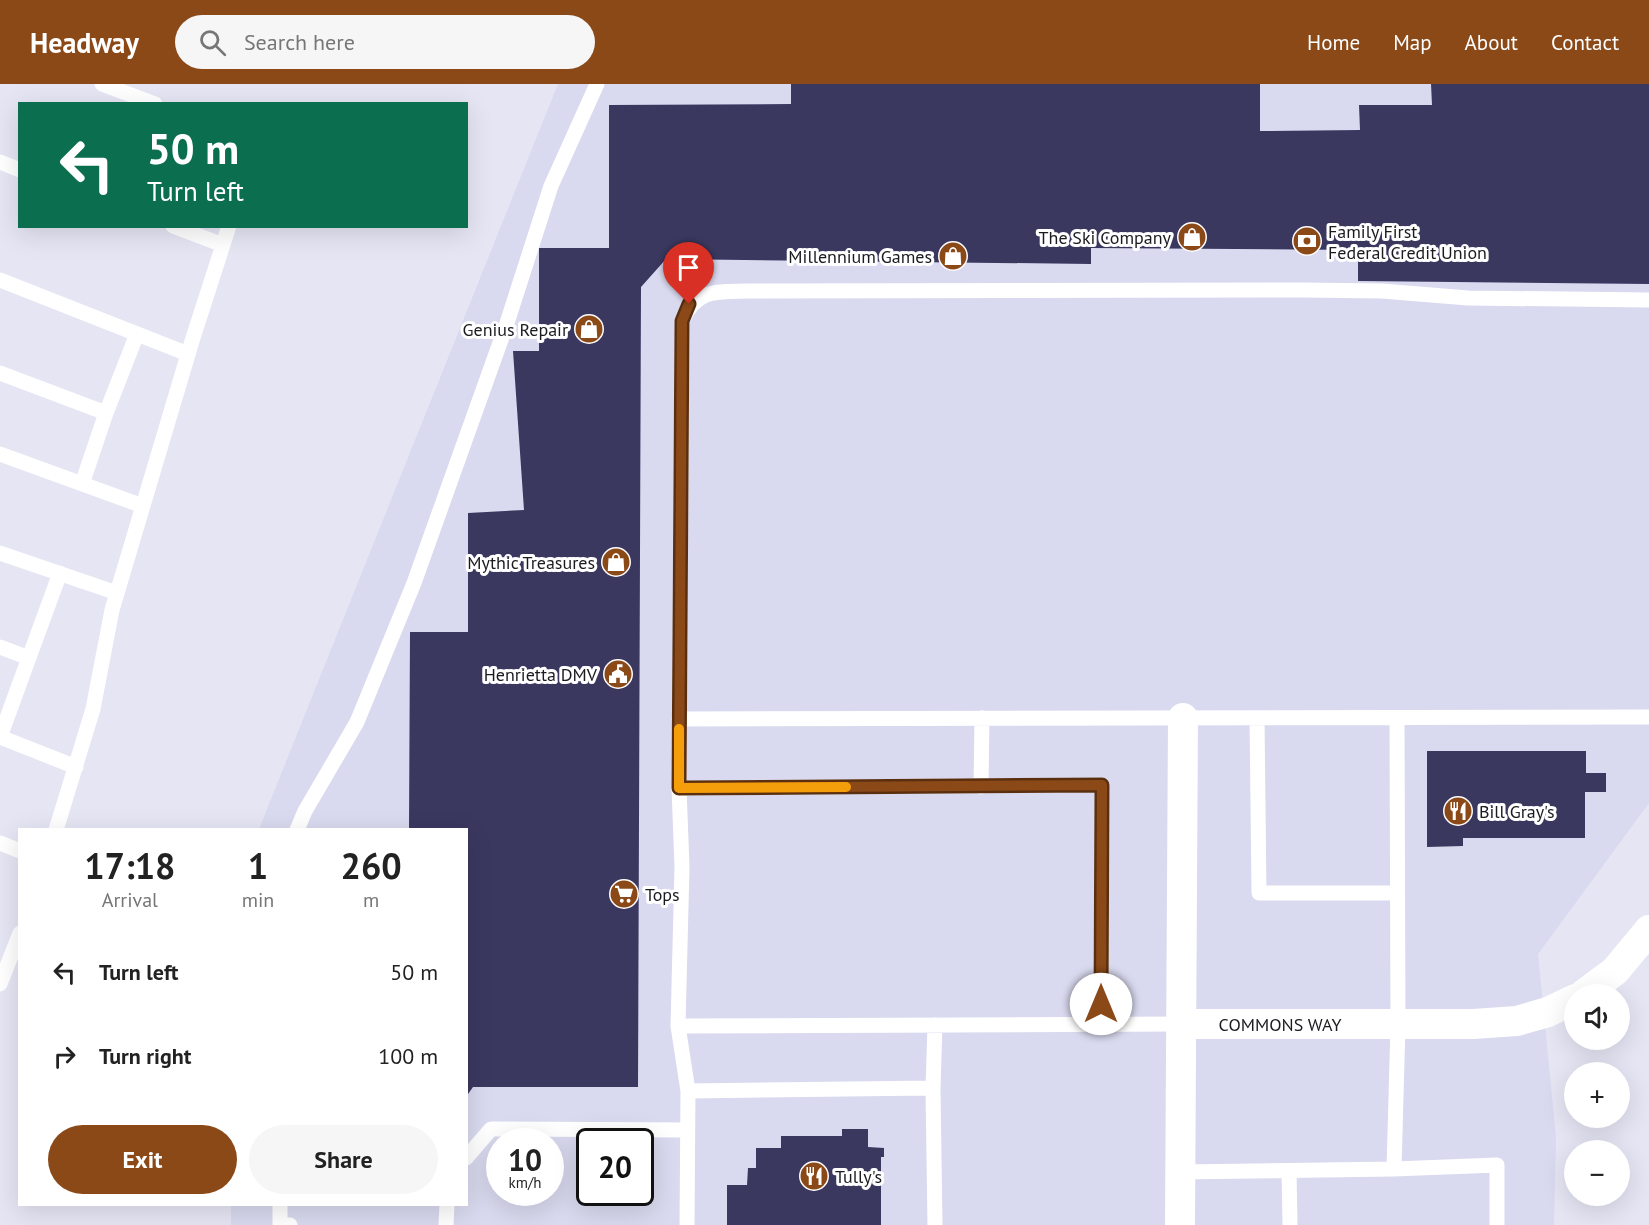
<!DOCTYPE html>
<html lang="en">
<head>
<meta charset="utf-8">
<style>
  body { margin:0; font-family:"PT Sans",sans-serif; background:#f6f6f6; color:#222; height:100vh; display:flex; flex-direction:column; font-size:22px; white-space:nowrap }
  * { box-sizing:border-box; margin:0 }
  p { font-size:20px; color:#767676 }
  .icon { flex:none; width:33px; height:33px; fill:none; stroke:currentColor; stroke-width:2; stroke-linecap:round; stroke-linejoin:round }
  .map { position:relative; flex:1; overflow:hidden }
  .side { position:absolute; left:18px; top:744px; width:450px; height:378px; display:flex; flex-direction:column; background:#fff; border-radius:0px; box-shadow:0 6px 24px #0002 }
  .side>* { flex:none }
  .guide { position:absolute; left:18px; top:18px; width:450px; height:126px; border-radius:0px; box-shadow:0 6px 24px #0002; background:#0b6e4f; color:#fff; overflow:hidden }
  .tools { position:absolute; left:1564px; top:900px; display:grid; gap:12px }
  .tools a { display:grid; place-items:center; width:66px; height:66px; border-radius:50%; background:#fff; box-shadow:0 6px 24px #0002; font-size:30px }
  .speed { position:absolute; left:486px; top:1044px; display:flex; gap:12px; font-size:30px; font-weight:700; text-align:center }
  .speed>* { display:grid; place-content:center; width:78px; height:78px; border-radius:50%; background:#fff; box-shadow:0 6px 24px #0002; line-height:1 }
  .speed small { font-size:15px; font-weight:400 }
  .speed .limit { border:3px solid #111; border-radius:9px; background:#fff; color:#111 }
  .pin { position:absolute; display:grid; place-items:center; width:51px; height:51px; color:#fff; margin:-62px -26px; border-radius:50% 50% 50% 0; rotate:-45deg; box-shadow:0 0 6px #0007 }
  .pin .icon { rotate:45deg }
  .me { position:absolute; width:66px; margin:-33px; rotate:0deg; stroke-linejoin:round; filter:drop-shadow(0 0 4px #0008) }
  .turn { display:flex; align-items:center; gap:21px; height:126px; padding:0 30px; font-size:27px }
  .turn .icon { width:78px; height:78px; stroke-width:2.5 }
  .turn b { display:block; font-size:42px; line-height:51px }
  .eta { display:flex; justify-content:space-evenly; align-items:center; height:102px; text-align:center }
  .eta b { font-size:36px; font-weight:800; line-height:42px }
  .action { display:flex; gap:12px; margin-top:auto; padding:12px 30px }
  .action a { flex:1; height:69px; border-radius:36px; background:#8b4918; color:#fff; font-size:24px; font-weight:800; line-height:69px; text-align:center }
  .action a+a { background:#f6f6f6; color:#222 }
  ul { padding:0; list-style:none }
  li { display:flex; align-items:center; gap:18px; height:84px; padding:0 30px }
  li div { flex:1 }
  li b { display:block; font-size:22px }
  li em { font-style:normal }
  header { display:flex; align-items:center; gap:36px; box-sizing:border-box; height:84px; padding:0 30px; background:#8b4918; color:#fff }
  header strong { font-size:28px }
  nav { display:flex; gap:33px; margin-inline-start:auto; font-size:21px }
  .search { width:420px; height:54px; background:#f6f6f6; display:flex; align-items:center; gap:15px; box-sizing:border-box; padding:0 21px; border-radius:33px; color:#767676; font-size:22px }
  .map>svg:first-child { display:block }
  .built { fill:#d9d9ef; fill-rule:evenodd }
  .building { fill:#3b3860 }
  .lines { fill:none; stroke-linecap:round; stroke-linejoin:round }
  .service { stroke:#fff; stroke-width:15 }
  .minor { stroke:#fff; stroke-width:30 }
  .route-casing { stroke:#5a2f10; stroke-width:15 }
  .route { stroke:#8b4918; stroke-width:10 }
  .slow { stroke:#f59e0b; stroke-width:10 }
  .labels { text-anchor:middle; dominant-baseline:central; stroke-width:6; stroke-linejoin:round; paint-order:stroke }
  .poi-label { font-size:18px; fill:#1a1a1f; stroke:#fff; text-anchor:end }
  .street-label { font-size:18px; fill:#1a1a1f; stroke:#fff }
</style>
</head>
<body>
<header>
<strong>Headway</strong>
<div class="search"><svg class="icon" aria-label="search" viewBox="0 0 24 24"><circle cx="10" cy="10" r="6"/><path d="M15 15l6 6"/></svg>Search here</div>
<nav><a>Home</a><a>Map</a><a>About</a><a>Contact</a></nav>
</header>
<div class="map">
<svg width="1649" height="1141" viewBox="0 0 1649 1141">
  <rect width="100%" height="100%" fill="#e5e5f4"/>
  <path class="built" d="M 558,0 L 1649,0 L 1649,719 L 1538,870 L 1556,1054 L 1554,1141 L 231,1141 L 231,1121 L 466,1120 L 466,746 L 259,745 ZM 500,1058 L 550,1058 L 550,1108 L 500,1108 ZM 590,1058 L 640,1058 L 640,1108 L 590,1108 Z"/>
  <path class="building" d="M 791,0 L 1260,0 L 1260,47 L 1360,46 L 1359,21 L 1432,21 L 1431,0 L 1649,0 L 1649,200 L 1358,197 L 1358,166 L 1091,164 L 1091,180 L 666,175 L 641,203 L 638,1003 L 473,1003 L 466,1013 L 466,746 L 409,746 L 410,548 L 468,548 L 468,429 L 524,426 L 513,267 L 539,267 L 539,164 L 609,164 L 609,21 L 791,20 Z
    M 1427,667 L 1586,667 L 1586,689 L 1606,689 L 1606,708 L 1585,708 L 1585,754 L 1463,754 L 1463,762 L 1427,763 Z
    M 842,1045 L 868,1045 L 868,1063 L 884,1064 L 884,1073 L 881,1073 L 881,1141 L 727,1141 L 727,1101 L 747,1101 L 748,1084 L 756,1084 L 756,1064 L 781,1064 L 781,1052 L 842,1052 Z"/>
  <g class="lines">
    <path class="service" d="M 102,0 L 155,20
      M 0,78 L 20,86
      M 173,142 L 223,161
      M 0,196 L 188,270
      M 0,289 L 106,329
      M 0,370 L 143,422
      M 82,400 L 106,329 L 137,250
      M 0,469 L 117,509
      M 0,563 L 29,574
      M 1257,634 L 1259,809 L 1397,809
      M 679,635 L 1649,633
      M 0,653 L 60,489
      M 0,653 L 76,683
      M 981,703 L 982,634
      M 679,704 L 1102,701 L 1101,940
      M 56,746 L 93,625 L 112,526 L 192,257 L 229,142
      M 297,746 L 305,727 L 357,638 L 414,499 L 507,239 L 551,102 L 597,0
      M 0,759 L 20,767
      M 0,900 L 20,849
      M 678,942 L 1182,940
      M 933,1004 L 935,941
      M 688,1007 L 933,1004 L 935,1141
      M 466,1074 L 491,1045 L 687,1046
      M 1394,1085 L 1398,941 L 1397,634
      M 1289,1087 L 1290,1141
      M 1180,1088 L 1394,1085 L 1497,1081 L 1497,1141
      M 280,1120 L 280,1141 L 290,1141
      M 446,1141 L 447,1120
      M 687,1141 L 688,1007 L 678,942 L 682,783 L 679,704 L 682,237 C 697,204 717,208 749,207 L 1303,206 L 1382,207 L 1468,214 L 1649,216"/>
    <g class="minor">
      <path d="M 1584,910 L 1615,887 L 1649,846"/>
      <path id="s1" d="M 1182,940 L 1473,940 L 1517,937 L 1548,928 L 1575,915"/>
      <path d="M 1180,1141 L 1183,634"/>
    </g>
  </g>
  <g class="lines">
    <g class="route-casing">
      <path id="route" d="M 689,220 L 682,237 L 679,704 L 1102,701 L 1101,920"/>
    </g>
    <use href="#route" class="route"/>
    <path class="slow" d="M 679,645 L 679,704 L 846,703"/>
  </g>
  <defs>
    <g id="shop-disc" transform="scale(1.5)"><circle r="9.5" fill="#8b4918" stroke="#fff"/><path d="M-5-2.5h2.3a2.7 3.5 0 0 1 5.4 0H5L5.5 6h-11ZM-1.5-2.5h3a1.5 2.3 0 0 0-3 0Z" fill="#fff"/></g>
    <g id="bank-disc" transform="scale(1.5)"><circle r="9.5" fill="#8b4918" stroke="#fff"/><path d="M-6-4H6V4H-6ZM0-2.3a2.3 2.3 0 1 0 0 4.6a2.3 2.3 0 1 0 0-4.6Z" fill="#fff"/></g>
    <g id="civic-disc" transform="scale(1.5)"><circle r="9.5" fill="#8b4918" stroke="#fff"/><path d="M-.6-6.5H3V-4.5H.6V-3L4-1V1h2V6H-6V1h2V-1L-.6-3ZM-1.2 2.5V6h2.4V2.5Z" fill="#fff"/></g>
    <g id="restaurant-disc" transform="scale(1.5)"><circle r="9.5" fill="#8b4918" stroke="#fff"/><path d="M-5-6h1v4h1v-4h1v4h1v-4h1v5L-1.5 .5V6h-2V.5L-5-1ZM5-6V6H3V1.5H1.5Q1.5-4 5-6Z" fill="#fff"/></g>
    <g id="supermarket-disc" transform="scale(1.5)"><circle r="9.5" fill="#8b4918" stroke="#fff"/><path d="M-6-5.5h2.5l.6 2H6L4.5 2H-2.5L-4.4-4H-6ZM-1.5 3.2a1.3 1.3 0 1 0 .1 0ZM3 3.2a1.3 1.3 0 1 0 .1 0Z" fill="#fff"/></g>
  </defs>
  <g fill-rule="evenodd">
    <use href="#shop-disc" x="1192" y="153"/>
    <use href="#bank-disc" x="1307" y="157"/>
    <use href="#shop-disc" x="953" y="172"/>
    <use href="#shop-disc" x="589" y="245"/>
    <use href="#shop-disc" x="616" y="478"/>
    <use href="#civic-disc" x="618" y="590"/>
    <use href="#restaurant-disc" x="1458" y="727"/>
    <use href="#supermarket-disc" x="624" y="810"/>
    <use href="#restaurant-disc" x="814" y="1092"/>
  </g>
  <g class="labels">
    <g class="poi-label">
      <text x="1328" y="147" text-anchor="start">Family First<tspan x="1328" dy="21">Federal Credit Union</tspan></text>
      <text x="1171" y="153">The Ski Company</text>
      <text x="932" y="172">Millennium Games</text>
      <text x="568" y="245">Genius Repair</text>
      <text x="595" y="478">Mythic Treasures</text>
      <text x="597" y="590">Henrietta DMV</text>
      <text x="1479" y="727" text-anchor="start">Bill Gray's</text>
      <text x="645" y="810" text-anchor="start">Tops</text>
      <text x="835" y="1092" text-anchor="start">Tully's</text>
    </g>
    <g class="street-label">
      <text stroke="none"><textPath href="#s1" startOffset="98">COMMONS WAY</textPath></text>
    </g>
  </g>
</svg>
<div class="tools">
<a><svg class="icon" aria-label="sound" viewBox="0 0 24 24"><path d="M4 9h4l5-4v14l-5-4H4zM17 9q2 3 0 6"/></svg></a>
<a>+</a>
<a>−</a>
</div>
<div class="speed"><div>10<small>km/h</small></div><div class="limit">20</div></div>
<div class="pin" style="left:689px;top:220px;background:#d93025"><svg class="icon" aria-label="arrive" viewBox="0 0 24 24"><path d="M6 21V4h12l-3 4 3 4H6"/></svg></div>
<svg class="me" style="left:1101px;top:920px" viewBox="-20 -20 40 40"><circle r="19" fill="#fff"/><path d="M0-13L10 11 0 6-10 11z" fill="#8b4918"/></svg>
<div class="guide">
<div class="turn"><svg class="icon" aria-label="left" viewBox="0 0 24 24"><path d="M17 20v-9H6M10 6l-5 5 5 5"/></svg><div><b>50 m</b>Turn left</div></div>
</div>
<section class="side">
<div class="eta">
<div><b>17:18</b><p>Arrival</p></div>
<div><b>1</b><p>min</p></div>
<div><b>260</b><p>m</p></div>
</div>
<ul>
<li><svg class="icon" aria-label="left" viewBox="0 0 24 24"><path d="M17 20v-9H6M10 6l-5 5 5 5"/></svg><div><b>Turn left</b></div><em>50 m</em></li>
<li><svg class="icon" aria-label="right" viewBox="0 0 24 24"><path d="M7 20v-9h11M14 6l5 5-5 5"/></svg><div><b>Turn right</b></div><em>100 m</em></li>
</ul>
<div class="action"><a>Exit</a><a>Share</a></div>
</section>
</div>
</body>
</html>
